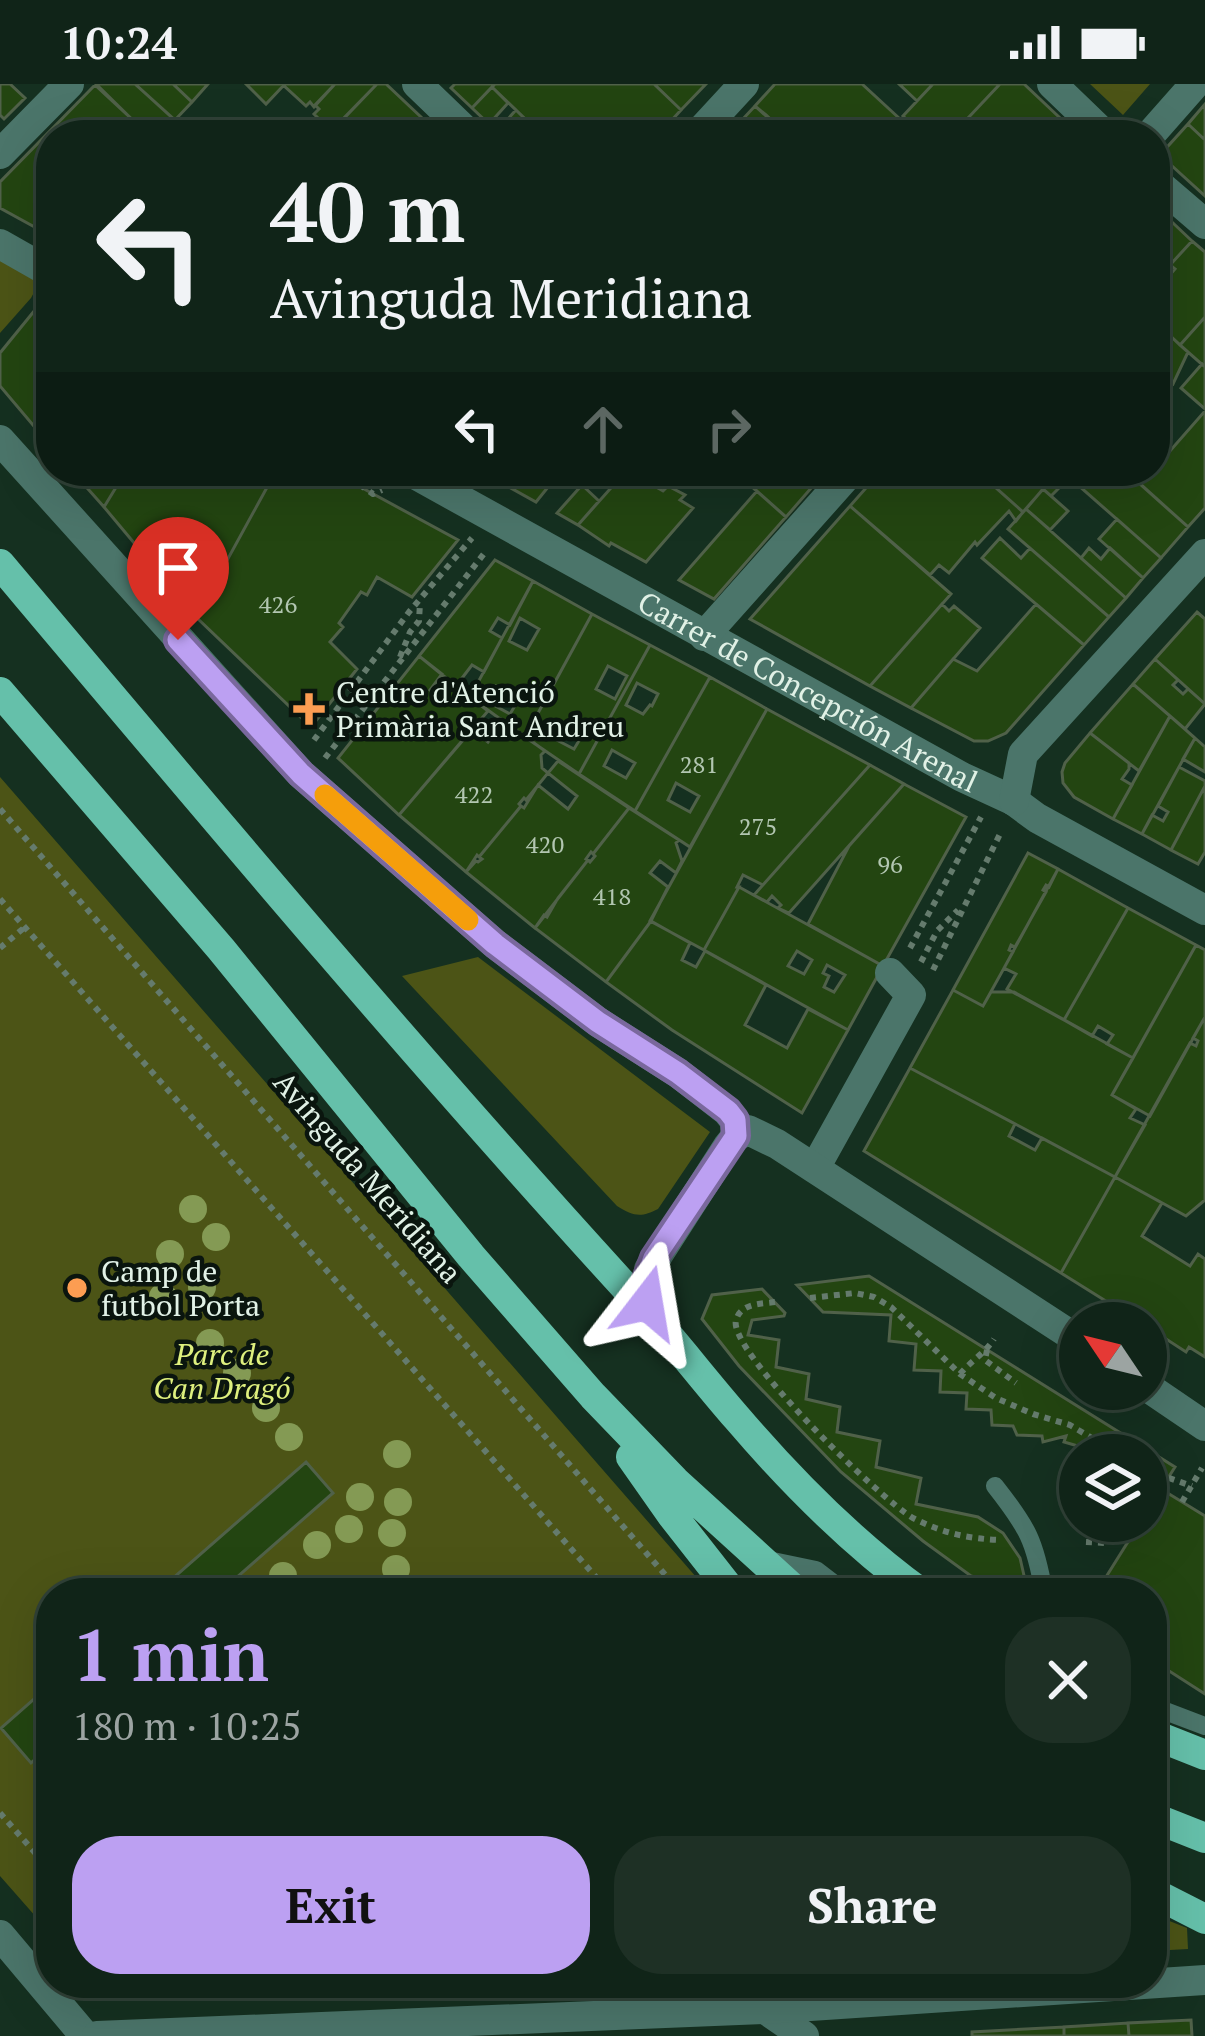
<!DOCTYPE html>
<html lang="en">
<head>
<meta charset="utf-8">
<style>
  body { margin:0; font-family:"PT Serif",serif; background:#1e3025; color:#f1f3f6; height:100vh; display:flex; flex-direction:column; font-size:45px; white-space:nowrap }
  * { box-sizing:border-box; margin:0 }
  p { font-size:39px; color:#9ca4a2 }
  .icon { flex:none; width:66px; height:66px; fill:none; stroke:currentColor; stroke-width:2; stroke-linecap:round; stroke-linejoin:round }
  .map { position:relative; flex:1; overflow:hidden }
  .panel { position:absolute; left:36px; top:1494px; width:1131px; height:420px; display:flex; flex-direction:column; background:#102418; border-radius:48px; box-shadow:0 12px 48px #0002,0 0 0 3px #304137 }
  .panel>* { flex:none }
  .banner { position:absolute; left:36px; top:36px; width:1134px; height:366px; border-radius:48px; box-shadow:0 12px 48px #0002,0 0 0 3px #304137; background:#102418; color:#f1f3f6; overflow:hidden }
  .needle { width:78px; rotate:305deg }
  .buttons { position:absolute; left:1059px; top:1218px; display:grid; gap:24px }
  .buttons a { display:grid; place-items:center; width:108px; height:108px; border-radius:50%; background:#102418; box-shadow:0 12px 48px #0002,0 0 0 3px #304137; font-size:60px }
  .pin { position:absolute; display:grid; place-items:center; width:102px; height:102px; color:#fff; margin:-123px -51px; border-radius:50% 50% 50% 0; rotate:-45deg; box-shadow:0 0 12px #0007 }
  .pin .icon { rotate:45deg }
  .me { position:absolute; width:132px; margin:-66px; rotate:14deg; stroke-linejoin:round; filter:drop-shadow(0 0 9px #0008) }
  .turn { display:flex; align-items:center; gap:42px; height:252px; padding:0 36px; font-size:54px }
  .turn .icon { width:156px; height:156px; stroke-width:2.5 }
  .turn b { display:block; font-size:84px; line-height:102px }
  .lanes { display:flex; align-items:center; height:114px; padding:0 36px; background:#0003; justify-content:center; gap:60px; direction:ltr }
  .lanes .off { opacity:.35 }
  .round { display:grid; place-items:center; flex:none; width:126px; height:126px; border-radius:48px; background:#1e3025 }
  .head { display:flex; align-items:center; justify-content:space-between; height:204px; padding:0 36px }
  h1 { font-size:72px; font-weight:700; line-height:90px; color:#bca0f2 }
  .cta { display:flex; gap:24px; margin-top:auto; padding:24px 36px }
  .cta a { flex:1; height:138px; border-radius:48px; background:#bca0f2; color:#111; font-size:48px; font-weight:700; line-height:138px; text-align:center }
  .cta a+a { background:#1e3025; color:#f1f3f6 }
  .status { display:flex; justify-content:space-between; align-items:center; height:84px; padding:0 60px; background:#102418; direction:ltr }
  .status svg { height:33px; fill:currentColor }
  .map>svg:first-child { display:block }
  .green { fill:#4c5416 }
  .building { fill:#234511; stroke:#506149; stroke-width:3; fill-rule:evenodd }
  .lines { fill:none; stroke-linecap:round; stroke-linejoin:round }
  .path { stroke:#657b6d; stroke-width:6; stroke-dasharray:6 6; stroke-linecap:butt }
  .lane { stroke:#4b756a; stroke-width:18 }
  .street { stroke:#4b756a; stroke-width:30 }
  .primary { stroke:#65c0aa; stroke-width:30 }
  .tree { fill:#849a54 }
  .route-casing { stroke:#7a689d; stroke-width:30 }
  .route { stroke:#bca0f2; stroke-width:21 }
  .slow { stroke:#f59e0b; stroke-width:21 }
  .poi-dot { fill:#fc9d52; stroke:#0a150e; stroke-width:4.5 }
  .labels { text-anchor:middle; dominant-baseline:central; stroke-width:9; stroke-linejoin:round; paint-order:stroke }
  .number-label { font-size:24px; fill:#b2c6b1 }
  .street-label { font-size:30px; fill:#e1f1e6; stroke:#0a150e }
  .poi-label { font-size:30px; fill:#e1f1e6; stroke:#0a150e; text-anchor:start }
  .park-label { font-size:30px; font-style:italic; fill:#def07e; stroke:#0a150e }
</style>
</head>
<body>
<div class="status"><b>10:24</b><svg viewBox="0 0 49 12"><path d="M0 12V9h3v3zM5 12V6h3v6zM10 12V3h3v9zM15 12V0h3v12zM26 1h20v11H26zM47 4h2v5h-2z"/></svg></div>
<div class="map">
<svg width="1205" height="1952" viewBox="0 0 1205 1952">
  <rect width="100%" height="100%" fill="#153020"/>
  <path class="green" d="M 1090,0 L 1150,0 L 1123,31 Z
    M 0,160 L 46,186 L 31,214 L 0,249 Z
    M 0,693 L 710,1509 L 51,1509 L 51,1850 L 0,1792 Z
    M 478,873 L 710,1048 L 658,1125 C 641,1134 633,1132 617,1122 L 402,892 Z
    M 1152,1830 L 1187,1844 L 1188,1865 L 1152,1867 Z
    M 93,1899 L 400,1899 L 104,1912 Z"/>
  <path class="building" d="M 0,0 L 10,0 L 25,14 L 4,35 L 0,31 Z
    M 96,0 L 135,0 L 191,51 L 178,51 L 172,46 L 167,51 L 148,51 Z
    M 135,0 L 173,0 L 192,18 L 175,36 Z
    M 173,0 L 208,0 L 192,18 Z
    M 246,0 L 282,0 L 284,1 L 266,20 Z
    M 282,0 L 335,0 L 314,23 L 310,18 L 306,22 Z
    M 335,0 L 377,0 L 336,42 L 335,40 L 329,45 L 314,30 L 319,25 L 315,21 Z
    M 377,0 L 386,0 L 440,51 L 378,51 L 368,42 L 360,51 L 328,51 Z
    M 455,0 L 495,0 L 472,24 L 451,4 Z
    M 495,0 L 654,0 L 681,26 L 658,51 L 542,51 L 492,3 Z
    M 654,0 L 706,0 L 681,26 Z
    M 775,0 L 862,0 L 900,35 L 885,51 L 787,51 L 755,22 Z
    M 899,0 L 933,0 L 917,17 Z
    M 933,0 L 1000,0 L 952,51 L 923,51 L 903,32 Z
    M 1000,0 L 1024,0 L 1078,51 L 952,51 Z
    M 95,1 L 137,40 L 135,42 L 141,51 L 51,51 L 51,128 L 43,136 L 49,141 L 51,139 L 51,152 L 0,124 L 0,98 Z
    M 492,3 L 508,19 L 489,40 L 472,24 Z
    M 1205,20 L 1205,56 L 1188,40 Z
    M 755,22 L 766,31 L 787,51 L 728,51 Z
    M 516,26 L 538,48 L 535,51 L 501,51 L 497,47 Z
    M 1188,40 L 1205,56 L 1205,112 L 1160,71 Z
    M 1155,122 L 1192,157 L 1170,181 L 1163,175 L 1160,179 L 1162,181 L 1155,190 Z
    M 1192,157 L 1205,168 L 1205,233 L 1180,261 L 1158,240 L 1160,238 L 1155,233 L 1155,198 L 1158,195 L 1163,199 L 1175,185 L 1170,181 Z
    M 35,226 L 51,235 L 51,326 L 38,347 L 0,302 L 0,269 Z
    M 1205,233 L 1205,283 L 1180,261 Z
    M 1155,238 L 1188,268 L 1173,300 L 1155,288 Z
    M 1202,280 L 1205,283 L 1205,325 L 1181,304 Z
    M 1155,302 L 1168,310 L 1155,337 Z
    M 1205,327 L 1205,424 L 1188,443 L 1140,400 L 1155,387 L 1155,384 Z
    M 72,387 L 126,387 L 104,423 Z
    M 126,387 L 276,387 L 196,533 L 104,423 Z
    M 276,387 L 331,387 L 458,456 L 412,513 L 377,493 L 367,511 L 361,508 L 339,539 L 343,543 L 330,558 L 357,585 L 311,643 L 196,533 Z
    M 480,387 L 561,387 L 536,418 Z
    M 626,387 L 640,394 L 645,389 L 661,398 L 656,403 L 663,407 L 668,402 L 685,411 L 680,416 L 693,424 L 646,478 L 611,459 L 609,462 L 578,441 Z
    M 734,387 L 826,387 L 786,433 Z
    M 881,387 L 977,387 L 1023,428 L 1016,437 L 1009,427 L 977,461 L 975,458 L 949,489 L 939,481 L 930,491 L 850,422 Z
    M 977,387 L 1059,387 L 1023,428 Z
    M 1059,387 L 1069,394 L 1051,412 L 1043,405 Z
    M 1062,387 L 1076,387 L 1088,398 L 1098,387 L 1126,387 L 1188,443 L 1161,474 Z
    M 582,401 L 599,417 L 578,441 L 557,429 Z
    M 1043,405 L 1068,427 L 1050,446 L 1026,425 Z
    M 757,407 L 786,433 L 714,515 L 679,496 Z
    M 850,422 L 951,510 L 870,602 L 750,535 Z
    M 1026,425 L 1126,514 L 1109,533 L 1008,445 Z
    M 1117,435 L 1161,474 L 1143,494 L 1099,455 Z
    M 1000,454 L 1021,474 L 1030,464 L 1109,533 L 1084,561 L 982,474 Z
    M 1089,464 L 1101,475 L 1110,464 L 1143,494 L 1126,514 L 1081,474 Z
    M 495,476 L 533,497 L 510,541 L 498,534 L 490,547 L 502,554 L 484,588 L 472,581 L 456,602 L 419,572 Z
    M 533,497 L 592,530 L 525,653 L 470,613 ZM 520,534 L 539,545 L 527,566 L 509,557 ZM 496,602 L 519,615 L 510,630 L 488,618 Z
    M 942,520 L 949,527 L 954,522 L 980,544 L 911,624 L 870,602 Z
    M 1036,520 L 1084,561 L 1006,649 L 988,657 L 974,657 L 911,624 L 953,575 L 977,587 Z
    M 1197,528 L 1205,535 L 1205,620 L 1155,575 Z
    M 592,530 L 650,561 L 579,690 L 525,653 ZM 608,582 L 627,592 L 615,615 L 596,605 ZM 561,637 L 583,650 L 574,665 L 551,653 Z
    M 650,561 L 710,593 L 635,727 L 579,690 ZM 637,599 L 658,610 L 652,622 L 650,621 L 643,630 L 626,621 ZM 612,666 L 635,679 L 626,694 L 604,682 Z
    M 419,572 L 442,590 L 430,606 L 442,617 L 455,601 L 488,627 L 399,731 L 338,674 Z
    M 1155,575 L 1178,596 L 1173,601 L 1183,610 L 1188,605 L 1205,620 L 1185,645 L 1133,600 Z
    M 710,593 L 767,625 L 690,763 L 635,727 ZM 676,699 L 699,712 L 690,728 L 668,716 Z
    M 1133,600 L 1170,632 L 1139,687 L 1090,649 Z
    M 767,625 L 870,681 L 763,801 L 743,791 L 737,803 L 739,803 L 704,866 L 650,837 Z
    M 1170,632 L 1195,654 L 1142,750 L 1113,735 Z
    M 501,635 L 545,667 L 541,671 L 542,684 L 548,689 L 526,716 L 524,714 L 519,720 L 521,722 L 479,773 L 477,771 L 466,788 L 399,731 L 472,645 L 488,658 L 494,650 L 491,647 Z
    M 1090,649 L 1129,679 L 1129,685 L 1122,695 L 1132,701 L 1113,735 L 1074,713 L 1063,699 L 1062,688 L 1065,679 Z
    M 1195,654 L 1205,663 L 1205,688 L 1183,675 Z
    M 558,677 L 629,724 L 593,770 L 591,768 L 586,775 L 588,776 L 535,844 L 466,788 L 476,777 L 478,778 L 482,775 L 479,773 L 521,722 L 524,724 L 538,701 L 568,725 L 577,712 L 548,689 Z
    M 870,681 L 904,700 L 789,829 L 778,824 L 781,821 L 772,812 L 767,818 L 754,811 Z
    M 1179,683 L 1205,697 L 1205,702 L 1171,766 L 1142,750 L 1152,731 L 1163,737 L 1168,728 L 1158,722 Z
    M 904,700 L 966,733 L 883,882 L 808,840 L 849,762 Z
    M 1205,702 L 1205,768 L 1198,780 L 1171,766 Z
    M 629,724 L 679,756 L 676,759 L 682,777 L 676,789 L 660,777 L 650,789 L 668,803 L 651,837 L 606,898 L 535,844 L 544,831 L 547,833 L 558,814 L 588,776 L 590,778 L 595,772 L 593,770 Z
    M 1028,769 L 1058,785 L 1049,803 L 1046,801 L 1043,806 L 1046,808 L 1015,863 L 1011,861 L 1009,866 L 1013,868 L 983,922 L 953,906 Z
    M 1058,785 L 1128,824 L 1064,936 L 1007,905 L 1016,890 L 1004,884 Z
    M 739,803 L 883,882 L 848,946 L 704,866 ZM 797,867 L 812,876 L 804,890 L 788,882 ZM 827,881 L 845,891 L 834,908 L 824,903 L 829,892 L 823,889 Z
    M 1128,824 L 1196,861 L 1133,974 L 1107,960 L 1113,951 L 1098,942 L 1092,952 L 1064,936 Z
    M 651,837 L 690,859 L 682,876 L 696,883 L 705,867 L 766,901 L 745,941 L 787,964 L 808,925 L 848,946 L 802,1029 L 672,946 L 606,898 Z
    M 1196,861 L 1205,866 L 1205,933 L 1150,1032 L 1112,1011 Z
    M 953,906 L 983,922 L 991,908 L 1014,908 L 1133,974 L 1112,1011 L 1136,1025 L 1130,1034 L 1145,1041 L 1115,1093 L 910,984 Z
    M 1205,933 L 1205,1116 L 1186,1132 L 1115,1093 L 1190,959 L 1196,962 L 1198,957 L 1193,954 Z
    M 910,984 L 1015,1040 L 1009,1052 L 1035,1066 L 1042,1054 L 1115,1093 L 1061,1189 L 864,1067 Z
    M 1115,1093 L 1162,1119 L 1142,1152 L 1190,1182 L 1198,1170 L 1205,1175 L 1205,1273 L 1189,1263 L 1186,1268 L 1146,1242 L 1146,1239 L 1141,1239 L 1061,1189 Z
    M 869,1192 L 1175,1383 L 1161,1405 L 1146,1400 L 1146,1371 L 1093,1371 L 1095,1367 L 1064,1358 L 1066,1352 L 1043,1358 L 1042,1352 L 1017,1351 L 1013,1342 L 992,1341 L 991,1326 L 966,1325 L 967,1309 L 940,1308 L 941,1287 L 914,1286 L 916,1260 L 889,1257 L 891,1231 L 823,1228 L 797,1201 Z
    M 762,1205 L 785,1229 L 784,1232 L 752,1236 L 748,1251 L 779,1256 L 776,1283 L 809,1290 L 806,1315 L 840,1323 L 837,1348 L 880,1357 L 876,1383 L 921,1394 L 916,1420 L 978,1433 L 1003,1449 L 1020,1474 L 1028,1509 L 971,1492 L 923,1457 L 841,1388 L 739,1282 L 702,1235 L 712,1211 Z
    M 306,1378 L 333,1409 L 219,1509 L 156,1509 Z
    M 1161,1405 L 1205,1432 L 1205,1610 L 1152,1576 L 1152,1509 L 1096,1509 L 1141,1437 L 1146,1437 L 1146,1428 Z
    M 51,1600 L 51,1662 L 31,1679 L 1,1644 Z
    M 1191,1936 L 1192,1952 L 1129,1952 L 1128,1939 Z
    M 1128,1939 L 1129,1952 L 1064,1952 L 1064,1943 Z
    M 1064,1943 L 1064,1952 L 972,1952 L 972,1948 Z"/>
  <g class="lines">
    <path class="path" d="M 340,387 L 373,410 L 382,406
      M 400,573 L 410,548 L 419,537 L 420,519
      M 314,656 L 409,528 L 472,454
      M 325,674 L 486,467
      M 0,725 L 681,1509
      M 0,815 L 610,1509
      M 0,864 L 25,843
      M 910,864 L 981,733
      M 921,878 L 937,847 L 958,826
      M 933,886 L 1001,748
      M 810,1214 L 855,1209 L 874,1213 L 891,1223 L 960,1290 L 996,1314 L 1033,1330 L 1070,1341 L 1120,1371
      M 775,1218 C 761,1220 741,1219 736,1236 C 727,1266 882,1417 913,1434 C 942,1449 969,1455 1002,1456
      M 987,1266 L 985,1276 L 1016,1299
      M 960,1290 C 971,1277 985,1269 994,1255
      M 1146,1386 L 1192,1402
      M 1182,1418 L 1202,1384
      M 1086,1458 L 1106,1459 L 1119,1437
      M 0,1729 L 51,1787"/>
    <path class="lane" d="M 995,1402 C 1028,1444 1035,1457 1044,1509
      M 768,1476 L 816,1486 L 846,1509
      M 1152,1622 L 1205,1642"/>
    <g class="street">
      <path d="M 417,0 L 470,51"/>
      <path d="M 1052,0 L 1105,51"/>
      <path d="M 697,51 L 744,0"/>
      <path d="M 1150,51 L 1195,0"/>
      <path d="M 0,70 L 69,0"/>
      <path d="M 1155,97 L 1205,140"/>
      <path d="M 0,160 L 51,189"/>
      <path d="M 0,356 L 301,690 L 495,860 L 598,938 L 678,989 L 727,1027 L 735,1037 L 736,1052"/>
      <path id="s1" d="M 409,387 L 962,693 L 1014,717 L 1037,734 L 1205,826"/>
      <path d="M 704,552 L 851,387"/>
      <path d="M 1014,717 L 1023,670 L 1205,470"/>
      <path d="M 815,1084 L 911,911 L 890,889"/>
      <path d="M 654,1234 L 646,1210 L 649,1185 L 728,1062 L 736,1052 L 748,1046 L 777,1060 L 1080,1257"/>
      <path d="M 1146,1302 L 1205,1342"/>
      <path d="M 0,1851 L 85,1952"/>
      <path d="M 765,1925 L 804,1952"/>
      <path d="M 97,1952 L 765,1925 L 1205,1896"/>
    </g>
    <path class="primary" d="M 0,480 C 209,728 418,977 637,1216 C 672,1254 703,1295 737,1334 C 790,1396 855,1461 921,1509
      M 0,608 L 221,865 L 471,1172 L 593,1312 L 675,1397 L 798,1509
      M 631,1373 L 671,1430 L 733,1509
      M 1152,1650 L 1205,1671
      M 1152,1733 L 1205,1754
      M 1152,1808 L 1205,1835"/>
  </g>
  <g class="tree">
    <circle cx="193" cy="1125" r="14"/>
    <circle cx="216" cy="1153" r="14"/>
    <circle cx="170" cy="1170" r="14"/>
    <circle cx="202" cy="1203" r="14"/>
    <circle cx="163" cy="1213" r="14"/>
    <circle cx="210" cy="1259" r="14"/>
    <circle cx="237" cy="1289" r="14"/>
    <circle cx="266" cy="1324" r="14"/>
    <circle cx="289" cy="1353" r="14"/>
    <circle cx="397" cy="1370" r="14"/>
    <circle cx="360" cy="1413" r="14"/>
    <circle cx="398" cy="1418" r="14"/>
    <circle cx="349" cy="1445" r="14"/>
    <circle cx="392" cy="1449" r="14"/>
    <circle cx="317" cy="1461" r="14"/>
    <circle cx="396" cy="1485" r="14"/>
    <circle cx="283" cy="1492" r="14"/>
  </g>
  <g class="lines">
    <g class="route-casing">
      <path id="route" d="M 178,556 L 301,690 L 495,860 L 598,938 L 678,989 L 728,1027 L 735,1036 L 736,1052 L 654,1174 L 645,1198 L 647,1219"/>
    </g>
    <use href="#route" class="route"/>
    <path class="slow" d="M 325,711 L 468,836"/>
  </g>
  <g class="poi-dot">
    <path d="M303 607h12v12h12v12h-12v12h-12v-12h-12v-12h12z"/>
    <circle cx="77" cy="1204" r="12"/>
  </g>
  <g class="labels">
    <g class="number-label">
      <text x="278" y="520">426</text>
      <text x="699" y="680">281</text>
      <text x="474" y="710">422</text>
      <text x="758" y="742">275</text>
      <text x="545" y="760">420</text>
      <text x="890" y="780">96</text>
      <text x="612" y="812">418</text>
    </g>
    <g class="street-label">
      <text stroke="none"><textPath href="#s1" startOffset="456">Carrer de Concepción Arenal</textPath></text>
      <text transform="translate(368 1093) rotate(49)">Avinguda Meridiana</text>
    </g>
    <g class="poi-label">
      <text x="336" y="608">Centre d'Atenció<tspan x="336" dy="34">Primària Sant Andreu</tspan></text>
      <text x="101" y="1187">Camp de<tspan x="101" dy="34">futbol Porta</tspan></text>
    </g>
    <g class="park-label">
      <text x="222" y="1270">Parc de<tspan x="222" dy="34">Can Dragó</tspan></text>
    </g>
  </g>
</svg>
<div class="buttons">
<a><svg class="needle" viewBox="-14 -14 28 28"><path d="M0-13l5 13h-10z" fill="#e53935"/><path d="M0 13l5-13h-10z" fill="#9ca4a2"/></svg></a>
<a><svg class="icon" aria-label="layers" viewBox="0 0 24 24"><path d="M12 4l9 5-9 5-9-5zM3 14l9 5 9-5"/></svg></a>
</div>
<div class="pin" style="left:178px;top:556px;background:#d93025"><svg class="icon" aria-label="arrive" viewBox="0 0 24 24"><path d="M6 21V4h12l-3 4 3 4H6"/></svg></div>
<svg class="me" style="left:647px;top:1219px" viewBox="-20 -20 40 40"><path d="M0-17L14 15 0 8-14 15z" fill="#bca0f2" stroke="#fff" stroke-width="4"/></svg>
<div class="banner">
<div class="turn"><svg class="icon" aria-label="left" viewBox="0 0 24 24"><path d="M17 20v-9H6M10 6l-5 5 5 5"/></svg><div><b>40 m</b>Avinguda Meridiana</div></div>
<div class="lanes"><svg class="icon" aria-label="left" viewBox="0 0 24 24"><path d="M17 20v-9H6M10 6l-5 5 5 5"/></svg><svg class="icon off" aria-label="ahead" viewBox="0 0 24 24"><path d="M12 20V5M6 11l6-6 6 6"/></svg><svg class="icon off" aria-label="right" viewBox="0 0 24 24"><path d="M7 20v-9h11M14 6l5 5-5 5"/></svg></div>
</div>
<section class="panel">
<div class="head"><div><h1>1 min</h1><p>180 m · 10:25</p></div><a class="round"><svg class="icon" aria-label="close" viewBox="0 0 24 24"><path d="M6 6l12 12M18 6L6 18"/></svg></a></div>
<div class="cta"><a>Exit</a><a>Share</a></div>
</section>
</div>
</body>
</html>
